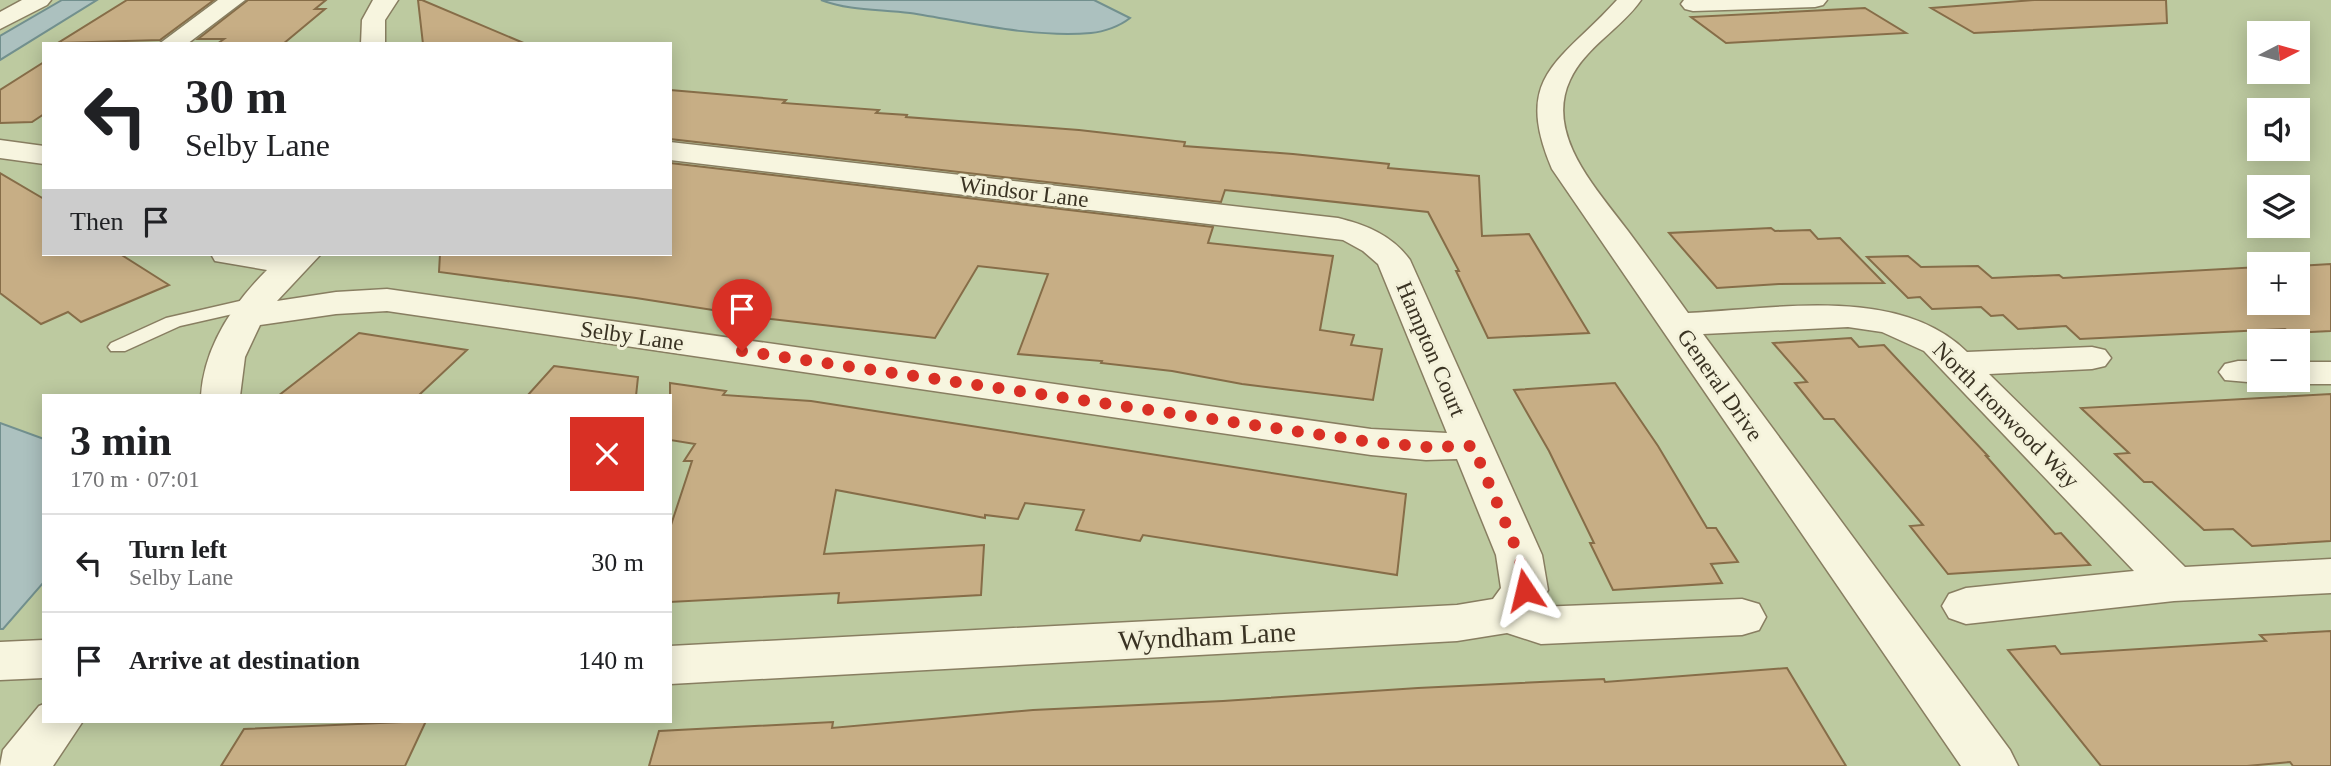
<!DOCTYPE html>
<html lang="en">
<head>
<meta charset="utf-8">
<style>
  body { margin:0; font-family:Georgia,serif; background:#f2f2f2; color:#202124; height:100vh; display:flex; flex-direction:column; font-size:26px; white-space:nowrap }
  * { box-sizing:border-box; margin:0 }
  p { font-size:23px; color:#757577 }
  .icon { flex:none; width:38px; height:38px; fill:none; stroke:currentColor; stroke-width:2; stroke-linecap:round; stroke-linejoin:round }
  .map { position:relative; flex:1; overflow:hidden }
  .drawer { position:absolute; left:42px; top:394px; width:630px; height:329px; display:flex; flex-direction:column; background:#fff; border-radius:0px; box-shadow:0 4px 18px #0003 }
  .drawer>* { flex:none }
  .guide { position:absolute; left:42px; top:42px; width:630px; height:214px; border-radius:0px; box-shadow:0 4px 18px #0003; background:#fff; color:#202124; overflow:hidden }
  .needle { width:46px; rotate:84deg }
  .fabs { position:absolute; left:2247px; top:21px; display:grid; gap:14px }
  .fabs a { display:grid; place-items:center; width:63px; height:63px; border-radius:0px; background:#fff; box-shadow:0 4px 18px #0003; font-size:35px }
  .pin { position:absolute; display:grid; place-items:center; width:60px; height:60px; color:#fff; margin:-72px -30px; border-radius:50% 50% 50% 0; rotate:-45deg; box-shadow:0 0 7px #0007 }
  .pin .icon { rotate:45deg }
  .me { position:absolute; width:77px; margin:-38px; rotate:350deg; stroke-linejoin:round; filter:drop-shadow(0 0 5px #0008) }
  .turn { display:flex; align-items:center; gap:24px; height:147px; padding:0 28px; font-size:32px }
  .turn .icon { width:91px; height:91px; stroke-width:2.5 }
  .turn b { display:block; font-size:49px; line-height:60px }
  .then { display:flex; align-items:center; height:66px; padding:0 28px; background:#0003; gap:14px; font-size:26px }
  .round { display:grid; place-items:center; flex:none; width:74px; height:74px; border-radius:0px; background:#f2f2f2 }
  .overview { display:flex; align-items:center; justify-content:space-between; height:119px; padding:0 28px }
  h1 { font-size:42px; font-weight:700; line-height:52px }
  ul { padding:0; list-style:none }
  li { display:flex; align-items:center; gap:21px; height:98px; padding:0 28px; border-top:2px solid #e0e0e0 }
  li div { flex:1 }
  li b { display:block; font-size:26px }
  li em { font-style:normal }
  .map>svg:first-child { display:block }
  .green { fill:#bdcaa0; fill-rule:evenodd }
  .water { fill:#acc1bf; stroke:#72908e; stroke-width:2 }
  .building { fill:#c7ae85; stroke:#866d48; stroke-width:2 }
  .lines { fill:none; stroke-linecap:round; stroke-linejoin:round }
  .lane-casing { stroke:#887e61; stroke-width:3 }
  .street-casing { stroke:#887e61; stroke-width:3 }
  .lane { fill:#f7f5df; fill-rule:evenodd }
  .street { fill:#f7f5df; fill-rule:evenodd }
  .route { stroke:#d93025; stroke-width:12; stroke-dasharray:0 21.6 }
  .labels { text-anchor:middle; dominant-baseline:central; stroke-width:6; stroke-linejoin:round; paint-order:stroke }
  .street-label { font-size:23px; fill:#3a3323; stroke:#f4f2db }
  .near-street-label { font-size:28px; fill:#3a3323; stroke:#f4f2db }
</style>
</head>
<body>
<div class="map">
<svg width="2331" height="766" viewBox="0 0 2331 766">
  <rect width="100%" height="100%" fill="#ece9cc"/>
  <path class="green" d="M 0,0 L 2331,0 L 2331,766 L 0,766 ZM 2259,33 L 2298,33 L 2298,72 L 2259,72 ZM 44,44 L 670,44 L 670,254 L 44,254 ZM 2259,110 L 2298,110 L 2298,149 L 2259,149 ZM 2259,187 L 2298,187 L 2298,226 L 2259,226 ZM 2259,264 L 2298,264 L 2298,303 L 2259,303 ZM 2259,341 L 2298,341 L 2298,380 L 2259,380 ZM 44,396 L 670,396 L 670,721 L 44,721 Z"/>
  <path class="water" d="M 62,0 L 97,0 L 0,60 L 0,36 Z
    M 821,0 L 1094,0 L 1130,18 C 1120,26 1104,32 1091,33 C 1031,38 969,22 910,13 C 880,9 850,11 821,0 Z
    M 0,423 L 44,439 L 44,582 L 3,629 L 0,629 Z"/>
  <path class="building" d="M 127,0 L 214,0 L 160,40 L 58,43 Z
    M 248,0 L 326,0 L 315,9 L 325,9 L 283,44 L 217,44 L 224,39 L 198,39 Z
    M 418,0 L 422,0 L 526,44 L 423,44 Z
    M 2034,0 L 2166,0 L 2167,23 L 1974,33 L 1931,8 Z
    M 1865,8 L 1906,33 L 1726,43 L 1691,17 Z
    M 44,62 L 44,114 L 32,122 L 0,123 L 0,90 Z
    M 670,90 L 786,100 L 783,103 L 879,110 L 876,113 L 907,115 L 906,117 L 1079,130 L 1185,142 L 1184,146 L 1293,154 L 1389,164 L 1388,168 L 1479,176 L 1482,236 L 1529,234 L 1589,333 L 1488,338 L 1456,271 L 1459,271 L 1428,212 L 1225,190 L 1221,202 L 670,139 Z
    M 670,163 L 1213,227 L 1208,243 L 1333,256 L 1320,330 L 1354,335 L 1351,345 L 1382,349 L 1373,400 L 1242,384 L 1172,371 L 1101,363 L 1102,361 L 1018,354 L 1048,274 L 978,266 L 935,338 L 771,319 L 636,298 L 439,272 L 440,254 L 670,254 Z
    M 0,173 L 44,199 L 44,254 L 120,254 L 169,285 L 81,322 L 68,312 L 41,324 L 0,293 Z
    M 1771,228 L 1775,231 L 1810,230 L 1818,239 L 1840,238 L 1884,283 L 1779,284 L 1717,288 L 1669,233 Z
    M 1908,256 L 1921,267 L 1978,266 L 1992,278 L 2059,275 L 2063,278 L 2259,267 L 2259,303 L 2298,303 L 2298,266 L 2331,264 L 2331,331 L 2291,333 L 2285,329 L 2080,339 L 2066,326 L 2018,329 L 2003,315 L 1991,316 L 1981,307 L 1932,309 L 1920,297 L 1908,298 L 1867,257 Z
    M 359,333 L 467,350 L 418,396 L 278,396 Z
    M 1851,338 L 1859,347 L 1884,345 L 1988,456 L 1986,456 L 2055,534 L 2061,533 L 2090,565 L 1948,574 L 1910,526 L 1923,525 L 1834,419 L 1824,419 L 1795,383 L 1807,382 L 1773,343 Z
    M 554,366 L 638,377 L 636,396 L 527,396 Z
    M 670,383 L 726,391 L 723,395 L 811,401 L 1406,494 L 1397,575 L 1143,535 L 1140,541 L 1076,530 L 1084,510 L 1025,503 L 1018,519 L 985,515 L 985,518 L 836,490 L 824,554 L 984,545 L 981,595 L 838,603 L 839,593 L 670,602 L 670,528 L 692,461 L 684,461 L 695,444 L 670,440 Z
    M 1615,383 L 1658,446 L 1707,528 L 1716,528 L 1738,562 L 1711,564 L 1722,583 L 1613,590 L 1590,543 L 1594,543 L 1549,451 L 1514,390 Z
    M 2331,394 L 2331,541 L 2252,546 L 2233,529 L 2204,530 L 2152,482 L 2144,482 L 2115,454 L 2129,453 L 2081,408 Z
    M 2331,631 L 2331,766 L 2293,766 L 2290,762 L 2247,766 L 2101,766 L 2008,650 L 2055,646 L 2061,654 L 2266,641 L 2260,635 Z
    M 1787,668 L 1846,766 L 649,766 L 659,731 L 833,722 L 832,728 L 1033,710 L 1223,701 L 1418,688 L 1604,679 L 1605,682 Z
    M 426,721 L 405,766 L 221,766 L 244,729 Z"/>
  <g class="lines">
    <g class="lane-casing">
      <path id="lane" d="M 257,297 L 267,303 L 264,307 L 180,326 L 125,351 L 111,351 L 108,347 L 111,343 L 166,318 Z"/>
    </g>
    <g class="street-casing">
      <path id="street" d="M 22,0 L 51,0 L 47,5 L 0,29 L 0,12 Z
        M 218,0 L 245,0 L 187,44 L 159,44 Z
        M 373,0 L 398,0 L 385,20 L 385,44 L 361,44 L 362,20 Z
        M 1617,0 L 1641,0 C 1621,29 1585,47 1570,80 C 1544,135 1598,190 1628,231 C 1648,258 1668,285 1688,313 C 1776,309 1899,285 1967,352 L 2092,347 L 2105,350 L 2111,358 L 2105,366 L 2092,369 L 1989,374 L 2185,567 L 2331,559 L 2331,593 L 2174,601 L 1966,624 L 1949,618 L 1942,606 L 1949,594 L 1966,588 L 2134,571 L 1924,351 L 1882,332 L 1848,327 L 1703,334 L 2010,750 L 2018,766 L 1961,766 L 1552,169 C 1512,75 1561,62 1617,0 Z
        M 1684,0 L 1827,0 L 1823,5 L 1815,7 L 1693,11 L 1685,9 L 1681,4 Z
        M 0,140 L 44,146 L 44,164 L 0,158 Z
        M 670,142 L 1338,218 C 1366,225 1392,235 1410,260 L 1542,555 L 1548,590 L 1538,607 L 1742,599 L 1759,604 L 1766,617 L 1759,630 L 1742,635 L 1541,644 L 1507,633 L 1457,641 L 670,684 L 670,646 L 1457,605 L 1493,599 L 1501,588 L 1496,555 L 1457,459 L 1426,460 L 1371,455 L 387,311 L 336,314 L 260,325 L 245,357 L 240,396 L 201,396 C 204,347 233,304 267,270 L 215,261 L 211,254 L 321,254 L 277,301 L 336,292 L 387,289 L 1371,429 L 1447,433 L 1378,264 L 1363,251 L 1343,240 L 670,160 Z
        M 2238,361 L 2259,361 L 2259,380 L 2273,380 L 2259,383 L 2225,380 L 2219,372 L 2225,364 Z
        M 2298,362 L 2331,362 L 2331,384 L 2298,384 L 2285,381 L 2298,380 Z
        M 44,640 L 44,678 L 0,680 L 0,642 Z
        M 44,704 L 44,721 L 83,721 L 53,766 L 0,766 L 3,750 L 39,706 Z"/>
    </g>
    <use href="#lane" class="lane"/>
    <use href="#street" class="street"/>
  </g>
  <g class="lines">
    <path class="route" d="M 742,351 L 1371,442 L 1426,447 L 1473,446 L 1519,555 L 1525,590"/>
  </g>
  <g class="labels">
    <g class="street-label">
      <text transform="translate(1024 192) rotate(7)">Windsor Lane</text>
      <text transform="translate(632 336) rotate(8)">Selby Lane</text>
      <text transform="translate(1431 349) rotate(67)">Hampton Court</text>
      <text transform="translate(1720 385) rotate(55)">General Drive</text>
      <text transform="translate(2006 415) rotate(45)">North Ironwood Way</text>
    </g>
    <g class="near-street-label">
      <text transform="translate(1207 636) rotate(-3)">Wyndham Lane</text>
    </g>
  </g>
</svg>
<div class="fabs">
<a><svg class="needle" viewBox="-14 -14 28 28"><path d="M0-13l5 13h-10z" fill="#e53935"/><path d="M0 13l5-13h-10z" fill="#757577"/></svg></a>
<a><svg class="icon" aria-label="sound" viewBox="0 0 24 24"><path d="M4 9h4l5-4v14l-5-4H4zM17 9q2 3 0 6"/></svg></a>
<a><svg class="icon" aria-label="layers" viewBox="0 0 24 24"><path d="M12 4l9 5-9 5-9-5zM3 14l9 5 9-5"/></svg></a>
<a>+</a>
<a>−</a>
</div>
<div class="pin" style="left:742px;top:351px;background:#d93025"><svg class="icon" aria-label="arrive" viewBox="0 0 24 24"><path d="M6 21V4h12l-3 4 3 4H6"/></svg></div>
<svg class="me" style="left:1525px;top:590px" viewBox="-20 -20 40 40"><path d="M0-17L14 15 0 8-14 15z" fill="#d93025" stroke="#fff" stroke-width="4"/></svg>
<div class="guide">
<div class="turn"><svg class="icon" aria-label="left" viewBox="0 0 24 24"><path d="M17 20v-9H6M10 6l-5 5 5 5"/></svg><div><b>30 m</b>Selby Lane</div></div>
<div class="then">Then<svg class="icon" aria-label="arrive" viewBox="0 0 24 24"><path d="M6 21V4h12l-3 4 3 4H6"/></svg></div>
</div>
<section class="drawer">
<div class="overview"><div><h1>3 min</h1><p>170 m · 07:01</p></div><a class="round" style="background:#d93025;color:#fff"><svg class="icon" aria-label="close" viewBox="0 0 24 24"><path d="M6 6l12 12M18 6L6 18"/></svg></a></div>
<ul>
<li><svg class="icon" aria-label="left" viewBox="0 0 24 24"><path d="M17 20v-9H6M10 6l-5 5 5 5"/></svg><div><b>Turn left</b><p>Selby Lane</p></div><em>30 m</em></li>
<li><svg class="icon" aria-label="arrive" viewBox="0 0 24 24"><path d="M6 21V4h12l-3 4 3 4H6"/></svg><div><b>Arrive at destination</b></div><em>140 m</em></li>
</ul>
</section>
</div>
</body>
</html>
